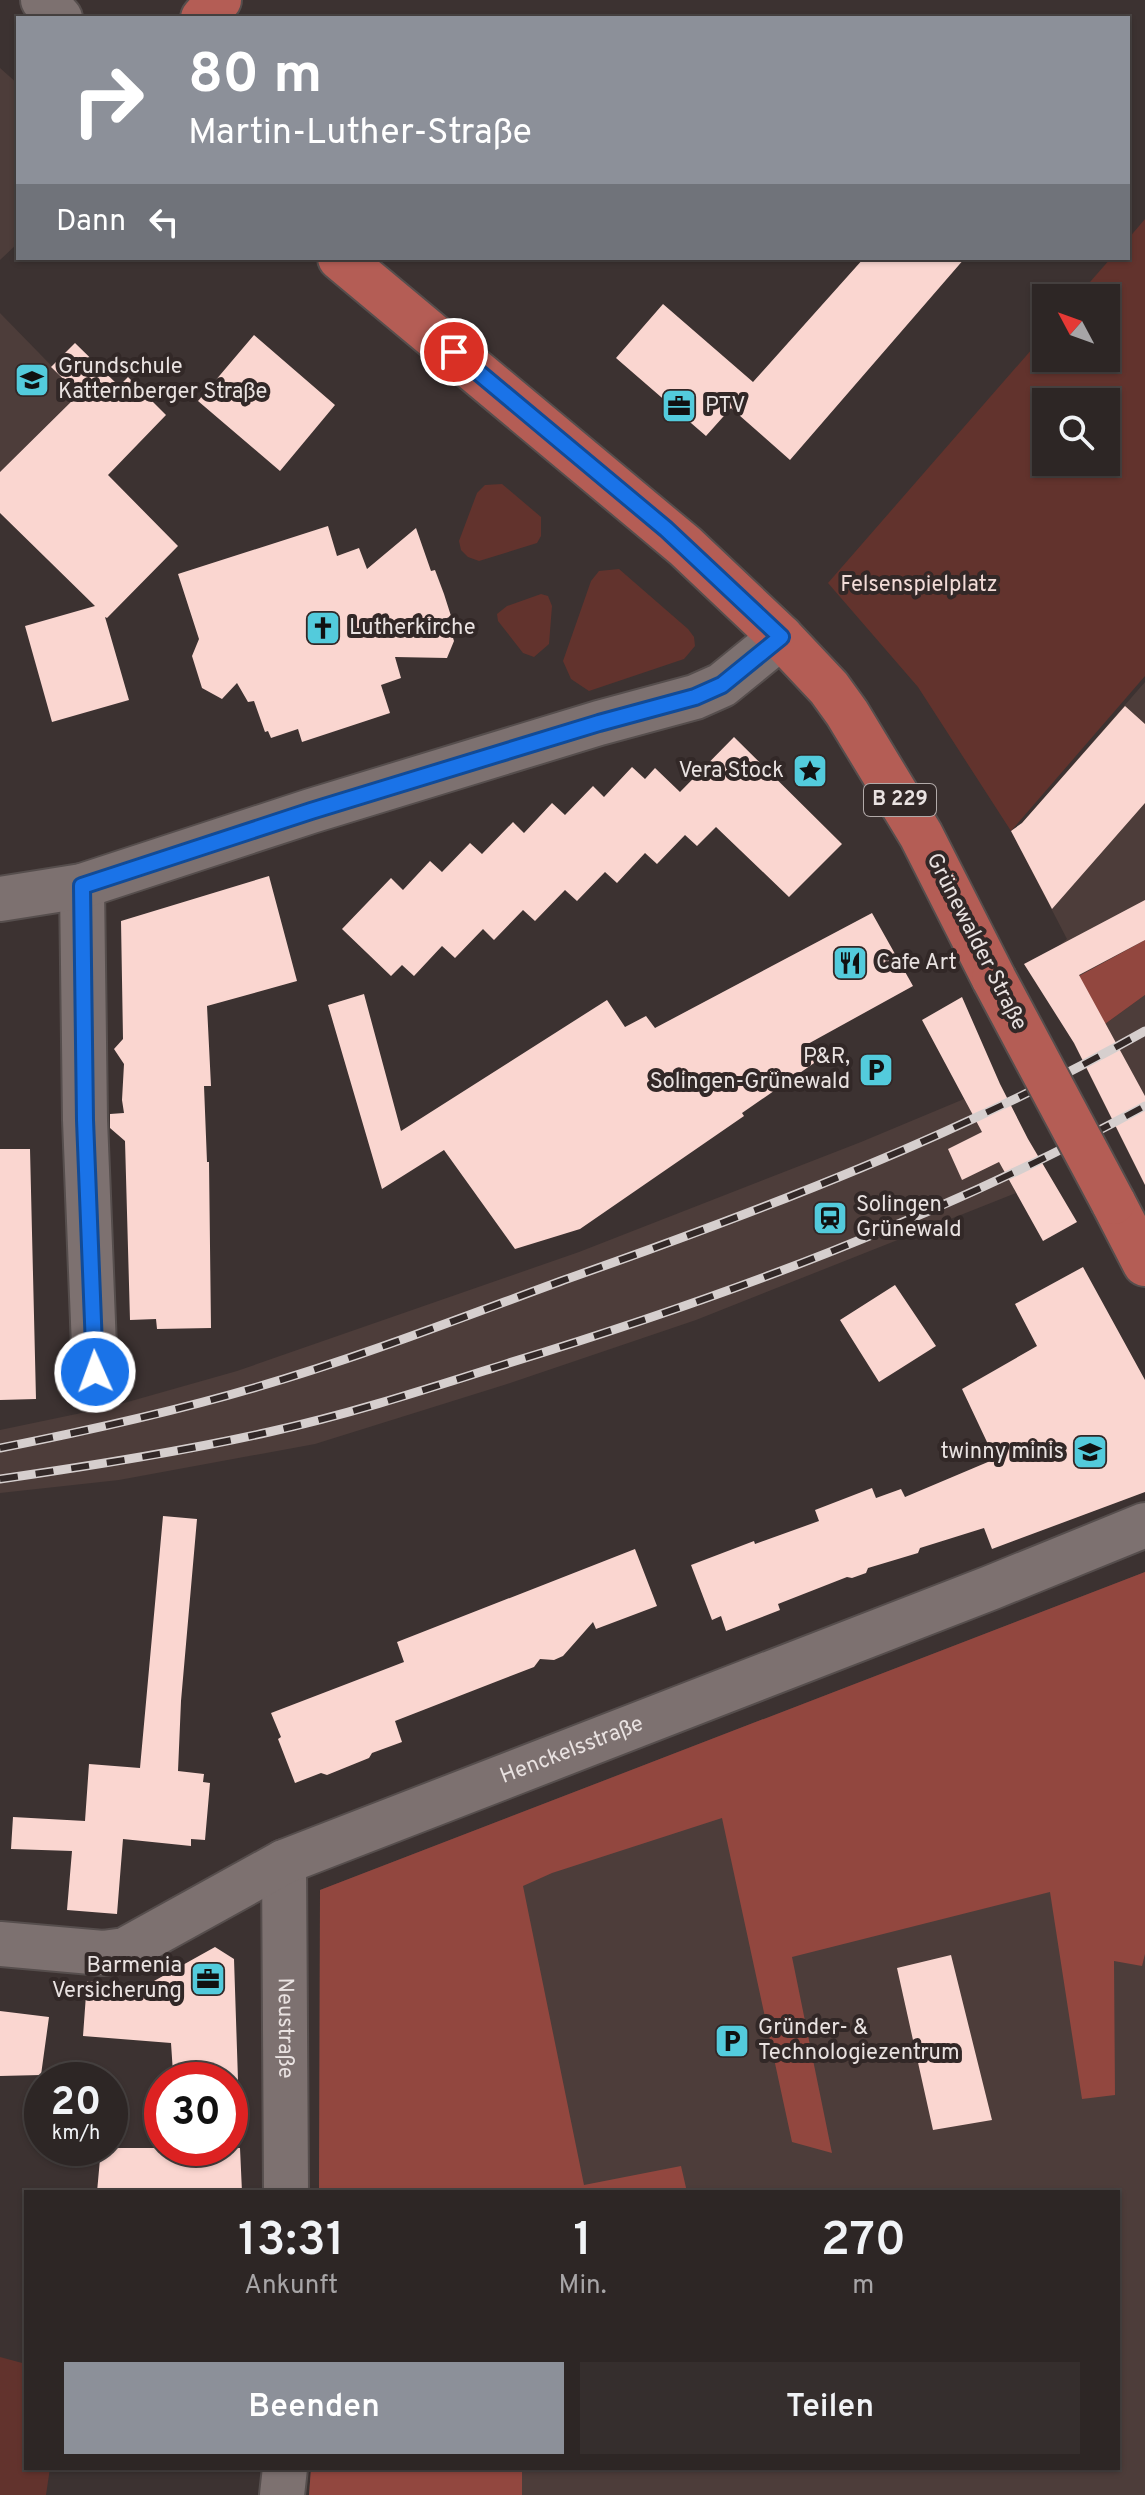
<!DOCTYPE html>
<html lang="de">
<head>
<meta charset="utf-8">
<style>
  body { margin:0; font-family:Overpass,sans-serif; background:#352e2d; color:#f1f3f6; height:100vh; display:flex; flex-direction:column; font-size:30px; white-space:nowrap }
  * { box-sizing:border-box; margin:0 }
  p { font-size:26px; color:#a7a5a7 }
  .icon { flex:none; width:44px; height:44px; fill:none; stroke:currentColor; stroke-width:2; stroke-linecap:round; stroke-linejoin:round }
  .map { position:relative; flex:1; overflow:hidden }
  .drawer { position:absolute; left:24px; top:2190px; width:1096px; height:280px; display:flex; flex-direction:column; background:#2d2625; border-radius:0px; box-shadow:0 2px 6px #0004,0 0 0 2px #484342 }
  .drawer>* { flex:none }
  .guide { position:absolute; left:16px; top:16px; width:1114px; height:244px; border-radius:0px; box-shadow:0 2px 6px #0004,0 0 0 2px #484342; background:#8c9099; color:#fff; overflow:hidden }
  .needle { width:52px; rotate:311deg }
  .buttons { position:absolute; left:1032px; top:284px; display:grid; gap:16px }
  .buttons a { display:grid; place-items:center; width:88px; height:88px; border-radius:0px; background:#2d2625; box-shadow:0 2px 6px #0004,0 0 0 2px #484342; font-size:40px }
  .speed { position:absolute; left:24px; top:2062px; display:flex; gap:16px; font-size:40px; font-weight:700; text-align:center }
  .speed>* { display:grid; place-content:center; width:104px; height:104px; border-radius:50%; background:#2d2625; box-shadow:0 2px 6px #0004,0 0 0 2px #484342; line-height:1 }
  .speed small { font-size:20px; font-weight:400 }
  .speed .limit { border:12px solid #d22; background:#fff; color:#111 }
  .pin { position:absolute; display:grid; place-items:center; width:68px; height:68px; color:#fff; margin:-34px; border:4px solid #fff; border-radius:50%; box-shadow:0 2px 8px #0007 }
  .me { position:absolute; width:88px; margin:-44px; rotate:358deg; stroke-linejoin:round; filter:drop-shadow(0 0 6px #0008) }
  .turn { display:flex; align-items:center; gap:28px; height:168px; padding:0 40px; font-size:36px }
  .turn .icon { width:104px; height:104px; stroke-width:2.5 }
  .turn b { display:block; font-size:56px; line-height:68px }
  .then { display:flex; align-items:center; height:76px; padding:0 40px; background:#0003; gap:16px; font-size:30px }
  .eta { display:flex; justify-content:space-evenly; align-items:center; height:136px; text-align:center }
  .eta b { font-size:48px; font-weight:600; line-height:56px }
  .primary-button { display:flex; gap:16px; margin-top:auto; padding:16px 40px }
  .primary-button a { flex:1; height:92px; border-radius:0px; background:#8c9099; color:#fff; font-size:32px; font-weight:600; line-height:92px; text-align:center }
  .primary-button a+a { background:#352e2d; color:#f1f3f6 }
  .map>svg:first-child { display:block }
  .built { fill:#4d3d3a }
  .green { fill:#62332d; fill-rule:evenodd }
  .forest { fill:#92473f }
  .building { fill:#fad6d0 }
  .lines { fill:none; stroke-linecap:round; stroke-linejoin:round }
  .minor-casing { stroke:#564e4d; stroke-width:48 }
  .major-casing { stroke:#564e4d; stroke-width:48 }
  .minor { stroke:#7d7170; stroke-width:44 }
  .major { stroke:#b45d55; stroke-width:44 }
  .rail-casing { stroke:#d6cfce; stroke-width:9 }
  .rail { stroke:#322827; stroke-width:6; stroke-dasharray:18; stroke-linecap:butt }
  .major-bridge-casing { stroke:#564e4d; stroke-width:48; stroke-linecap:butt }
  .major-bridge { stroke:#b45d55; stroke-width:44 }
  .route-casing { stroke:#114b97; stroke-width:20 }
  .route { stroke:#1a73e8; stroke-width:14 }
  .labels { text-anchor:middle; dominant-baseline:central; stroke-width:8; stroke-linejoin:round; paint-order:stroke }
  .shield { fill:#322827; stroke:#b2aaa9; stroke-width:2 }
  .shield-label { font-size:20px; font-weight:bold; fill:#e9e2e1 }
  .poi-label { font-size:22px; fill:#e9e2e1; stroke:#322827; text-anchor:start }
  .park-label { font-size:22px; fill:#f2dbd7; stroke:#322827 }
  .street-label { font-size:22px; fill:#e9e2e1; stroke:#322827 }
</style>
</head>
<body>
<div class="map">
<svg width="1145" height="2495" viewBox="0 0 1145 2495">
  <rect width="100%" height="100%" fill="#3c3231"/>
  <path class="built" d="M 0,68 L 18,84 L 18,243 L 0,260 Z
    M 0,313 L 79,394 L 0,472 Z
    M 1145,682 L 1145,940 L 1079,976 L 1061,944 L 1067,939 L 1011,831 L 1022,823 Z
    M 1145,995 L 1145,1096 L 1105,1024 Z
    M 964,1099 L 1016,1193 L 696,1320 L 504,1385 L 315,1444 L 119,1480 L 0,1493 L 0,1430 L 110,1407 L 237,1371 L 579,1252 L 861,1142 Z
    M 1145,1572 L 1145,2495 L 309,2495 L 311,2468 L 1118,2468 L 1118,2192 L 319,2192 L 320,1890 Z"/>
  <path class="green" d="M 1145,219 L 1145,676 L 1011,831 L 918,687 L 828,583 L 1046,333 L 1046,358 L 1106,358 L 1106,298 L 1076,298 L 1111,258 L 1128,258 L 1128,239 ZM 1046,402 L 1106,402 L 1106,462 L 1046,462 Z
    M 502,484 L 541,517 L 541,536 L 537,543 L 479,561 L 468,557 L 461,550 L 459,541 L 477,493 L 485,485 Z
    M 619,569 L 688,629 L 694,637 L 695,646 L 684,659 L 589,691 L 571,679 L 563,661 L 591,581 L 599,571 Z
    M 541,594 L 548,596 L 552,606 L 549,644 L 534,657 L 523,653 L 498,621 L 497,614 L 507,606 Z
    M 0,2357 L 26,2364 L 26,2468 L 50,2468 L 46,2495 L 0,2495 Z"/>
  <path class="forest" d="M 1145,940 L 1145,995 L 1105,1024 L 1079,976 Z
    M 1145,1572 L 1145,1954 L 1142,1966 L 1114,1961 L 1115,2095 L 1082,2099 L 1050,1892 L 792,1957 L 832,2153 L 792,2142 L 722,1818 L 552,1873 L 523,1886 L 584,2185 L 681,2166 L 687,2192 L 319,2192 L 320,1890 Z
    M 311,2468 L 522,2468 L 522,2495 L 309,2495 Z"/>
  <path class="building" d="M 864,258 L 965,258 L 790,460 L 731,408 L 706,436 L 616,358 L 663,304 L 753,382 Z
    M 254,335 L 335,405 L 280,471 L 198,401 Z
    M 75,343 L 119,386 L 128,377 L 166,415 L 108,475 L 178,546 L 107,618 L 105,617 L 129,700 L 52,722 L 25,626 L 95,606 L 0,513 L 0,472 L 79,394 L 51,367 Z
    M 328,526 L 337,556 L 359,548 L 367,569 L 416,528 L 431,571 L 435,570 L 444,594 L 451,616 L 447,618 L 454,641 L 447,658 L 395,657 L 401,678 L 381,685 L 390,713 L 302,742 L 298,729 L 271,738 L 268,731 L 265,732 L 254,701 L 248,702 L 237,683 L 222,699 L 202,688 L 192,656 L 199,639 L 178,574 Z
    M 1125,706 L 1145,724 L 1145,803 L 1052,909 L 1011,831 L 1022,823 Z
    M 734,737 L 842,844 L 789,897 L 716,827 L 697,846 L 685,835 L 657,864 L 645,853 L 617,883 L 605,872 L 577,901 L 565,890 L 535,921 L 523,910 L 494,940 L 483,929 L 455,958 L 442,946 L 414,976 L 402,965 L 391,976 L 342,929 L 391,878 L 403,890 L 430,861 L 442,872 L 470,843 L 482,854 L 513,822 L 524,833 L 552,803 L 565,815 L 593,786 L 604,797 L 632,767 L 645,779 L 655,768 L 680,792 Z
    M 269,876 L 297,981 L 207,1006 L 211,1086 L 204,1086 L 207,1162 L 209,1162 L 211,1328 L 157,1329 L 156,1319 L 130,1320 L 125,1141 L 110,1128 L 110,1114 L 124,1113 L 122,1100 L 124,1064 L 114,1049 L 123,1039 L 121,921 Z
    M 1145,900 L 1145,940 L 1079,975 L 1145,1096 L 1145,1185 L 1074,1043 L 1024,964 Z
    M 872,913 L 913,986 L 806,1045 L 817,1061 L 742,1113 L 744,1116 L 580,1229 L 515,1249 L 444,1150 L 382,1189 L 328,1005 L 364,994 L 401,1131 L 607,1000 L 625,1027 L 646,1016 L 655,1028 Z
    M 962,997 L 1000,1084 L 1028,1139 L 1077,1222 L 1043,1241 L 999,1162 L 962,1180 L 948,1149 L 982,1132 L 922,1020 Z
    M 0,1149 L 30,1149 L 36,1399 L 0,1400 Z
    M 1083,1267 L 1145,1380 L 1145,1492 L 992,1549 L 984,1528 L 920,1548 L 918,1553 L 868,1568 L 866,1573 L 852,1578 L 847,1577 L 778,1604 L 780,1610 L 726,1631 L 721,1616 L 712,1620 L 691,1565 L 754,1541 L 755,1544 L 819,1521 L 815,1510 L 872,1488 L 876,1498 L 901,1489 L 905,1497 L 995,1459 L 962,1389 L 1037,1346 L 1015,1304 Z
    M 895,1285 L 936,1346 L 879,1382 L 840,1320 Z
    M 163,1516 L 197,1519 L 181,1701 L 178,1771 L 204,1774 L 203,1782 L 210,1783 L 205,1840 L 191,1839 L 191,1846 L 123,1839 L 117,1914 L 67,1910 L 72,1851 L 11,1849 L 13,1817 L 85,1821 L 89,1764 L 140,1768 Z
    M 635,1549 L 657,1606 L 596,1629 L 593,1622 L 563,1656 L 554,1660 L 540,1659 L 534,1667 L 395,1721 L 402,1742 L 372,1753 L 369,1758 L 327,1775 L 321,1773 L 295,1783 L 278,1739 L 281,1737 L 271,1713 L 404,1662 L 397,1642 Z
    M 215,1947 L 234,1959 L 238,2080 L 195,2080 L 194,2073 L 173,2073 L 171,2043 L 83,2036 L 87,1981 L 145,1986 Z
    M 951,1955 L 992,2120 L 933,2130 L 897,1968 Z
    M 0,2011 L 49,2017 L 41,2075 L 0,2076 Z
    M 101,2148 L 240,2148 L 242,2192 L 199,2192 L 199,2189 L 137,2188 L 136,2192 L 97,2192 Z"/>
  <g class="lines">
    <g class="minor-casing">
      <g id="minor">
        <path d="M 43,0 L 60,18"/>
        <path d="M 82,886 L 85,1120 L 95,1372"/>
        <path d="M 0,899 L 82,886 L 311,811 L 599,723 L 695,697 L 722,685 L 781,637"/>
        <path id="s1" d="M 284,1862 L 286,2192"/>
        <path id="s2" d="M 0,1944 L 103,1953 L 125,1950 L 284,1862 L 990,1588 L 1145,1525"/>
        <path d="M 282,2495 L 285,2468"/>
      </g>
    </g>
    <g class="major-casing">
      <path id="major" d="M 203,18 L 219,0
        M 340,258 L 685,546 L 781,637 L 829,688 L 847,713 L 921,835 L 994,979
        M 1113,1202 L 1145,1264"/>
    </g>
    <use href="#minor" class="minor"/>
    <use href="#major" class="major"/>
    <g class="rail-casing">
      <path id="rail" d="M 0,1448 C 86,1431 172,1412 257,1387 C 361,1357 463,1317 564,1280 C 763,1210 961,1135 1145,1031
        M 0,1479 C 90,1466 180,1452 269,1432 C 351,1414 430,1388 509,1363 C 728,1296 943,1216 1145,1106"/>
    </g>
    <use href="#rail" class="rail"/>
    <g class="major-bridge-casing">
      <path id="major-bridge" d="M 994,979 L 1113,1202"/>
    </g>
    <use href="#major-bridge" class="major-bridge"/>
  </g>
  <g class="lines">
    <g class="route-casing">
      <path id="route" d="M 95,1372 L 85,1120 L 82,886 L 311,811 L 599,723 L 695,697 L 722,685 L 781,637 L 666,529 L 454,352"/>
    </g>
    <use href="#route" class="route"/>
  </g>
  <defs>
    <g id="school-square" transform="scale(1.8)"><rect x="-9" y="-9" width="18" height="18" rx="4" fill="#53cbdc" stroke="#322827"/><path d="M0-5L7-2L0 1L-7-2ZM-4 1L0 2.5L4 1V4Q0 6-4 4Z" fill="#111"/></g>
    <g id="office-square" transform="scale(1.8)"><rect x="-9" y="-9" width="18" height="18" rx="4" fill="#53cbdc" stroke="#322827"/><path d="M-6-3h4V-5.5h4V-3h4V5H-6ZM-1-4.5V-3h2v-1.5ZM-6 0V1H6V0Z" fill="#111"/></g>
    <g id="church-square" transform="scale(1.8)"><rect x="-9" y="-9" width="18" height="18" rx="4" fill="#53cbdc" stroke="#322827"/><path d="M-1.2-6h2.4v3.5h3.3v2.4h-3.3V6h-2.4V-.1h-3.3v-2.4h3.3Z" fill="#111"/></g>
    <g id="sight-square" transform="scale(1.8)"><rect x="-9" y="-9" width="18" height="18" rx="4" fill="#53cbdc" stroke="#322827"/><path d="M0-6L1.8-2.2L6-1.7L2.9 1.2L3.7 5.4L0 3.3L-3.7 5.4L-2.9 1.2L-6-1.7L-1.8-2.2Z" fill="#111"/></g>
    <g id="restaurant-square" transform="scale(1.8)"><rect x="-9" y="-9" width="18" height="18" rx="4" fill="#53cbdc" stroke="#322827"/><path d="M-5-6h1v4h1v-4h1v4h1v-4h1v5L-1.5 .5V6h-2V.5L-5-1ZM5-6V6H3V1.5H1.5Q1.5-4 5-6Z" fill="#111"/></g>
    <g id="parking-square" transform="scale(1.8)"><rect x="-9" y="-9" width="18" height="18" rx="4" fill="#53cbdc" stroke="#322827"/><path d="M-3.5-5.5H1a3.5 3.5 0 0 1 0 7H-1V5.5H-3.5ZM-1-3.4V-.6H.8a1.4 1.4 0 0 0 0-2.8Z" fill="#111"/></g>
    <g id="station-square" transform="scale(1.8)"><rect x="-9" y="-9" width="18" height="18" rx="4" fill="#53cbdc" stroke="#322827"/><path d="M-3-6H3Q5-6 5-4V2Q5 4 3 4L4.5 6H3L1.5 4h-3L-3 6H-4.5L-3 4Q-5 4-5 2V-4Q-5-6-3-6ZM-3.5-4v3h7v-3ZM-3.5 1v1.5H-2V1ZM2 1v1.5H3.5V1Z" fill="#111"/></g>
  </defs>
  <g fill-rule="evenodd">
    <use href="#school-square" x="32" y="380"/>
    <use href="#office-square" x="679" y="406"/>
    <use href="#church-square" x="323" y="628"/>
    <use href="#sight-square" x="810" y="771"/>
    <use href="#restaurant-square" x="850" y="963"/>
    <use href="#parking-square" x="876" y="1070"/>
    <use href="#station-square" x="830" y="1218"/>
    <use href="#school-square" x="1090" y="1452"/>
    <use href="#office-square" x="208" y="1979"/>
    <use href="#parking-square" x="732" y="2041"/>
  </g>
  <g class="labels">
    <rect class="shield" x="864" y="784" width="72" height="32" rx="6"/>
    <g class="shield-label">
      <text x="900" y="800">B 229</text>
    </g>
    <g class="poi-label">
      <text x="58" y="367">Grundschule<tspan x="58" dy="25">Katternberger Straße</tspan></text>
      <text x="705" y="406">PTV</text>
      <text x="349" y="628">Lutherkirche</text>
      <text x="784" y="771" text-anchor="end">Vera Stock</text>
      <text x="876" y="963">Cafe Art</text>
      <text x="850" y="1057" text-anchor="end">P&amp;R,<tspan x="850" dy="25">Solingen-Grünewald</tspan></text>
      <text x="856" y="1205">Solingen<tspan x="856" dy="25">Grünewald</tspan></text>
      <text x="1064" y="1452" text-anchor="end">twinny minis</text>
      <text x="182" y="1966" text-anchor="end">Barmenia<tspan x="182" dy="25">Versicherung</tspan></text>
      <text x="758" y="2028">Gründer- &amp;<tspan x="758" dy="25">Technologiezentrum</tspan></text>
    </g>
    <g class="park-label">
      <text x="919" y="585">Felsenspielplatz</text>
    </g>
    <g class="street-label">
      <text transform="translate(976 942) rotate(63)">Grünewalder Straße</text>
      <text stroke="none"><textPath href="#s2" startOffset="616">Henckelsstraße</textPath></text>
      <text stroke="none"><textPath href="#s1" startOffset="166">Neustraße</textPath></text>
    </g>
  </g>
</svg>
<div class="buttons">
<a><svg class="needle" viewBox="-14 -14 28 28"><path d="M0-13l5 13h-10z" fill="#e53935"/><path d="M0 13l5-13h-10z" fill="#a7a5a7"/></svg></a>
<a><svg class="icon" aria-label="search" viewBox="0 0 24 24"><circle cx="10" cy="10" r="6"/><path d="M15 15l6 6"/></svg></a>
</div>
<div class="speed"><div>20<small>km/h</small></div><div class="limit">30</div></div>
<div class="pin" style="left:454px;top:352px;background:#d93025"><svg class="icon" aria-label="arrive" viewBox="0 0 24 24"><path d="M6 21V4h12l-3 4 3 4H6"/></svg></div>
<svg class="me" style="left:95px;top:1372px" viewBox="-20 -20 40 40"><circle r="17" fill="#1a73e8" stroke="#fff" stroke-width="3"/><path d="M0-11L8 9 0 5-8 9z" fill="#fff"/></svg>
<div class="guide">
<div class="turn"><svg class="icon" aria-label="right" viewBox="0 0 24 24"><path d="M7 20v-9h11M14 6l5 5-5 5"/></svg><div><b>80 m</b>Martin-Luther-Straße</div></div>
<div class="then">Dann<svg class="icon" aria-label="left" viewBox="0 0 24 24"><path d="M17 20v-9H6M10 6l-5 5 5 5"/></svg></div>
</div>
<section class="drawer">
<div class="eta">
<div><b>13:31</b><p>Ankunft</p></div>
<div><b>1</b><p>Min.</p></div>
<div><b>270</b><p>m</p></div>
</div>
<div class="primary-button"><a>Beenden</a><a>Teilen</a></div>
</section>
</div>
</body>
</html>
